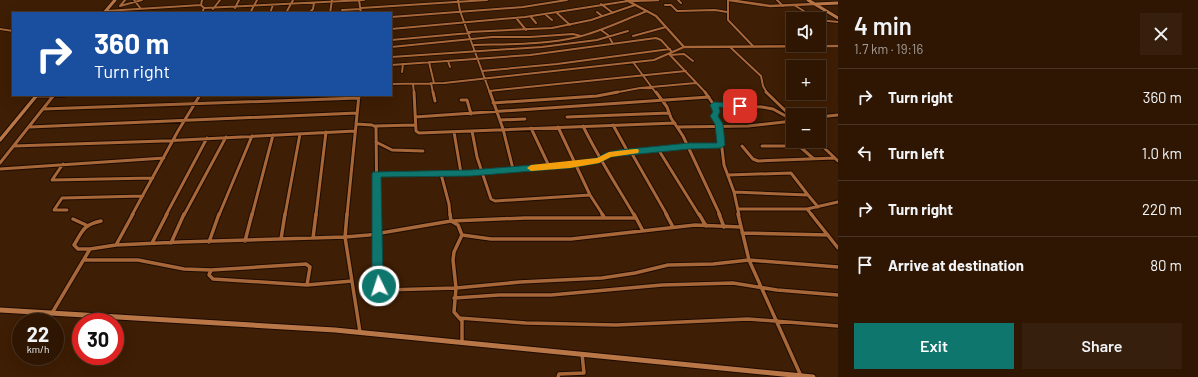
<!DOCTYPE html>
<html lang="en">
<head>
<meta charset="utf-8">
<style>
  body { margin:0; font-family:Barlow,sans-serif; background:#361f0d; color:#f1f3f6; height:100vh; display:flex; flex-direction:column; font-size:15px; white-space:nowrap }
  * { box-sizing:border-box; margin:0 }
  p { font-size:13px; color:#a79f9a }
  .icon { flex:none; width:22px; height:22px; fill:none; stroke:currentColor; stroke-width:2; stroke-linecap:round; stroke-linejoin:round }
  .map { position:relative; flex:1; overflow:hidden }
  .drawer { display:flex; flex-direction:column; background:#2e1603; width:360px }
  .drawer>* { flex:none }
  .banner { position:absolute; left:12px; top:12px; width:380px; height:84px; border-radius:0px; box-shadow:0 4px 16px #0002,0 0 0 1px #493525; background:#1a4fa0; color:#fff; overflow:hidden }
  .tools { position:absolute; left:786px; top:12px; display:grid; gap:8px }
  .tools a { display:grid; place-items:center; width:40px; height:40px; border-radius:0px; background:#2e1603; box-shadow:0 4px 16px #0002,0 0 0 1px #493525; font-size:20px }
  .speed { position:absolute; left:12px; top:313px; display:flex; gap:8px; font-size:20px; font-weight:700; text-align:center }
  .speed>* { display:grid; place-content:center; width:52px; height:52px; border-radius:50%; background:#2e1603; box-shadow:0 4px 16px #0002,0 0 0 1px #493525; line-height:1 }
  .speed small { font-size:10px; font-weight:400 }
  .speed .limit { border:6px solid #d22; background:#fff; color:#111 }
  .pin { position:absolute; display:grid; place-items:center; width:34px; height:34px; color:#fff; margin:-17px; border-radius:8px; box-shadow:0 2px 6px #0006 }
  .me { position:absolute; width:44px; margin:-22px; rotate:356deg; stroke-linejoin:round; filter:drop-shadow(0 0 3px #0008) }
  .turn { display:flex; align-items:center; gap:14px; height:84px; padding:0 16px; font-size:18px }
  .turn .icon { width:52px; height:52px; stroke-width:2.5 }
  .turn b { display:block; font-size:28px; line-height:34px }
  .round { display:grid; place-items:center; flex:none; width:42px; height:42px; border-radius:0px; background:#361f0d }
  .overview { display:flex; align-items:center; justify-content:space-between; height:68px; padding:0 16px }
  h1 { font-size:24px; font-weight:600; line-height:30px }
  .primary-button { display:flex; gap:8px; margin-top:auto; padding:8px 16px }
  .primary-button a { flex:1; height:46px; border-radius:0px; background:#0f766e; color:#fff; font-size:16px; font-weight:600; line-height:46px; text-align:center }
  .primary-button a+a { background:#361f0d; color:#f1f3f6 }
  ul { padding:0; list-style:none }
  li { display:flex; align-items:center; gap:12px; height:56px; padding:0 16px; border-top:1px solid #493525 }
  li div { flex:1 }
  li b { display:block; font-size:15px }
  li em { font-style:normal }
  main { display:flex; flex:1; min-height:0 }
  .map>svg:first-child { display:block }
  .lines { fill:none; stroke-linecap:round; stroke-linejoin:round }
  .minor-far2-casing { stroke:#1e0b01; stroke-width:3.5 }
  .minor-far1-casing { stroke:#1e0b01; stroke-width:5 }
  .minor-casing { stroke:#1e0b01; stroke-width:5.5 }
  .tertiary-casing { stroke:#1e0b01; stroke-width:4 }
  .secondary-far2-casing { stroke:#1e0b01; stroke-width:4.5 }
  .secondary-far1-casing { stroke:#1e0b01; stroke-width:5.5 }
  .secondary-casing { stroke:#1e0b01; stroke-width:7 }
  .minor-far2 { stroke:#a76738; stroke-width:2 }
  .minor-far1 { stroke:#a76738; stroke-width:3 }
  .minor { stroke:#a76738; stroke-width:3.5 }
  .tertiary { stroke:#a76738; stroke-width:2.5 }
  .secondary-far2 { stroke:#b97747; stroke-width:3 }
  .secondary-far1 { stroke:#b97747; stroke-width:3.5 }
  .secondary { stroke:#b97747; stroke-width:5 }
  .route { fill:#0f766e; stroke:#0a4d48 }
  .slow { fill:#f59e0b }
</style>
</head>
<body>
<main>
<div class="map">
<svg width="838" height="377" viewBox="0 0 838 377">
  <rect width="100%" height="100%" fill="#3e1e04"/>
  <g class="lines">
    <g class="minor-far2-casing">
      <path id="minor-far2" d="M 134,0 L 141,9
        M 202,0 L 201,5 L 204,8 L 202,13
        M 359,0 L 361,13
        M 458,0 L 460,11 L 490,93
        M 678,0 L 681,3
        M 728,0 L 728,20 L 753,46
        M 777,0 L 783,6
        M 601,4 L 613,13
        M 665,5 L 671,5 L 677,11 L 715,10 L 727,12
        M 794,5 L 817,19
        M 120,6 L 142,0
        M 120,6 L 125,0
        M 204,8 L 364,0
        M 235,8 L 239,0
        M 361,8 L 487,0
        M 213,9 L 220,0
        M 342,10 L 361,9
        M 106,11 L 201,5
        M 597,12 L 602,16
        M 250,13 L 257,0
        M 270,13 L 273,5
        M 286,13 L 293,0
        M 309,13 L 313,9 L 314,3
        M 330,13 L 332,0
        M 557,13 L 570,25
        M 546,15 L 552,20
        M 391,17 L 523,7 L 567,0
        M 531,17 L 536,23
        M 517,19 L 526,30
        M 819,20 L 838,22
        M 0,29 L 13,31
        M 391,29 L 525,17 L 628,1
        M 601,30 L 608,35 L 613,44
        M 469,32 L 552,28 L 591,20 L 635,5
        M 633,36 L 666,27
        M 391,40 L 470,33
        M 474,45 C 509,44 544,45 578,37 C 602,31 624,20 647,11
        M 391,47 L 492,37 L 530,37 L 573,34 L 581,36
        M 730,47 L 761,76 L 763,86 L 767,93
        M 669,54 L 706,93
        M 670,55 L 684,54 L 693,61
        M 391,57 L 542,47 L 597,40 L 628,31
        M 448,61 L 450,67
        M 429,62 L 434,83
        M 633,62 L 656,93
        M 391,65 L 530,55 L 656,38 L 661,40 L 672,52
        M 482,71 L 557,64 L 670,49
        M 402,72 L 403,64
        M 431,83 L 433,93
        M 391,84 L 444,83 L 654,60 L 684,47
        M 413,84 L 414,93
        M 489,91 L 686,71
        M 613,93 L 640,88 L 696,83"/>
    </g>
    <g class="minor-far1-casing">
      <path id="minor-far1" d="M 414,92 L 416,131 L 419,133 L 675,123
        M 433,92 L 435,101
        M 490,92 L 503,129 L 513,169
        M 656,92 L 667,107 L 671,118 L 683,136 L 720,215
        M 705,92 L 714,105 L 716,112 L 714,116 L 719,124 L 724,165 L 734,192 L 739,215
        M 766,92 L 793,118
        M 36,96 L 66,95
        M 461,100 L 467,100 L 471,114
        M 493,103 L 597,96 L 618,92
        M 714,105 L 762,107 L 773,109 L 791,119
        M 43,109 L 359,98
        M 415,117 L 709,97
        M 567,117 L 669,113
        M 819,117 L 838,115
        M 500,120 L 525,119
        M 356,124 L 372,125 L 376,127 L 377,215
        M 613,125 L 628,152
        M 375,126 L 415,125
        M 583,126 C 598,157 617,186 634,215
        M 30,127 L 357,113
        M 558,127 L 590,195 L 603,215
        M 678,127 L 748,126 L 793,121
        M 531,128 L 549,166
        M 472,131 L 477,157 L 491,199 L 495,201 L 590,195
        M 454,132 L 461,173
        M 817,141 L 838,161
        M 376,142 L 392,150 L 423,151
        M 14,146 L 163,141 L 355,131
        M 742,146 L 753,159 L 758,161 L 835,158
        M 762,146 L 799,146 L 814,159
        M 658,149 L 699,215
        M 631,152 L 667,215
        M 0,163 L 54,95
        M 63,164 L 52,180 L 153,178
        M 0,169 L 164,158
        M 376,174 L 471,173 L 570,165 L 599,160 L 609,155 L 628,152 L 689,146 L 721,145
        M 441,174 L 449,204 L 450,215
        M 728,175 L 791,173 L 808,195
        M 734,192 L 808,195 L 818,207
        M 738,209 L 807,209 L 838,202
        M 807,209 L 812,215
        M 67,210 L 54,210 L 62,198 L 143,196
        M 132,215 L 178,131 L 200,95
        M 166,215 L 207,138
        M 184,215 L 226,137
        M 219,215 L 252,136
        M 252,215 L 273,135
        M 285,215 L 300,134
        M 316,215 L 326,132
        M 347,215 L 359,95"/>
    </g>
    <g class="minor-casing">
      <path id="minor" d="M 347,214 L 345,237 L 360,332
        M 377,214 L 378,281 L 382,289 L 385,290 L 456,288 L 520,282 L 602,278 L 635,273 L 668,265 L 713,264 L 749,260 L 838,267
        M 450,214 L 451,221 L 458,225 L 462,235 L 454,252 L 453,260 L 456,288 L 454,312 L 462,321 L 462,342
        M 602,214 L 604,217
        M 634,214 L 643,231
        M 666,214 L 673,227
        M 699,214 L 706,226
        M 719,214 L 724,227
        M 738,214 L 749,260 L 801,376
        M 811,214 L 838,248
        M 73,219 L 86,225
        M 101,221 C 83,225 83,230 74,245 L 78,249 L 90,249 L 116,245 L 181,242 L 345,237 L 369,235 L 451,221 L 525,218 L 634,218
        M 742,233 L 828,235
        M 462,235 L 491,239 L 571,239 L 695,225 L 740,227
        M 313,238 L 316,214
        M 281,239 L 285,214
        M 245,241 L 252,214
        M 209,242 L 219,214
        M 152,243 L 167,214
        M 171,243 L 184,214
        M 116,245 L 133,214
        M 84,260 L 138,260 L 184,269 L 211,270 L 306,264 L 310,267 L 307,285
        M 211,270 L 209,275 L 213,279 L 307,285 L 352,281
        M 454,298 L 499,295 L 551,295 L 662,285 L 733,283 L 777,290 L 838,295
        M 52,313 L 90,249
        M 459,318 L 526,323 L 616,325 L 748,319 L 838,326
        M 558,377 L 559,374 L 584,373 L 582,354"/>
    </g>
    <g class="tertiary-casing">
      <path id="tertiary" d="M 626,0 L 656,16 L 684,47 L 838,46
        M 729,0 L 770,6 L 815,4
        M 629,1 L 658,0"/>
    </g>
    <g class="secondary-far2-casing">
      <path id="secondary-far2" d="M 808,0 L 838,18
        M 816,4 L 838,3
        M 104,13 L 115,0"/>
    </g>
    <g class="secondary-far1-casing">
      <path id="secondary-far1" d="M 0,140 L 37,95"/>
    </g>
    <g class="secondary-casing">
      <path id="secondary" d="M 0,310 L 335,330 L 813,377"/>
    </g>
    <use href="#minor-far2" class="minor-far2"/>
    <use href="#minor-far1" class="minor-far1"/>
    <use href="#minor" class="minor"/>
    <use href="#tertiary" class="tertiary"/>
    <use href="#secondary-far2" class="secondary-far2"/>
    <use href="#secondary-far1" class="secondary-far1"/>
    <use href="#secondary" class="secondary"/>
  </g>
  <path class="route" d="M 714,102 L 740,104 L 744,106 L 740,109 L 719,107 L 720,112 L 718,116 L 723,124 L 725,145 L 721,148 L 689,149 L 619,156 L 611,157 L 599,163 L 570,168 L 471,176 L 381,177 L 383,281 L 385,286 L 383,289 L 379,290 L 375,289 L 372,281 L 372,174 L 373,172 L 471,170 L 570,162 L 597,158 L 606,153 L 619,150 L 689,143 L 717,143 L 715,124 L 710,116 L 713,112 L 710,105 Z"/>
  <path class="slow" d="M 635,149 L 638,149 L 639,151 L 638,153 L 611,157 L 599,163 L 570,168 L 531,171 L 527,168 L 531,165 L 597,158 L 609,152 Z"/>
</svg>
<div class="tools">
<a><svg class="icon" aria-label="sound" viewBox="0 0 24 24"><path d="M4 9h4l5-4v14l-5-4H4zM17 9q2 3 0 6"/></svg></a>
<a>+</a>
<a>−</a>
</div>
<div class="speed"><div>22<small>km/h</small></div><div class="limit">30</div></div>
<div class="pin" style="left:740px;top:106px;background:#d93025"><svg class="icon" aria-label="arrive" viewBox="0 0 24 24"><path d="M6 21V4h12l-3 4 3 4H6"/></svg></div>
<svg class="me" style="left:379px;top:286px" viewBox="-20 -20 40 40"><circle r="17" fill="#0f766e" stroke="#fff" stroke-width="3"/><path d="M0-11L8 9 0 5-8 9z" fill="#fff"/></svg>
<div class="banner">
<div class="turn"><svg class="icon" aria-label="right" viewBox="0 0 24 24"><path d="M7 20v-9h11M14 6l5 5-5 5"/></svg><div><b>360 m</b>Turn right</div></div>
</div>
</div>
<section class="drawer">
<div class="overview"><div><h1>4 min</h1><p>1.7 km · 19:16</p></div><a class="round"><svg class="icon" aria-label="close" viewBox="0 0 24 24"><path d="M6 6l12 12M18 6L6 18"/></svg></a></div>
<ul>
<li><svg class="icon" aria-label="right" viewBox="0 0 24 24"><path d="M7 20v-9h11M14 6l5 5-5 5"/></svg><div><b>Turn right</b></div><em>360 m</em></li>
<li><svg class="icon" aria-label="left" viewBox="0 0 24 24"><path d="M17 20v-9H6M10 6l-5 5 5 5"/></svg><div><b>Turn left</b></div><em>1.0 km</em></li>
<li><svg class="icon" aria-label="right" viewBox="0 0 24 24"><path d="M7 20v-9h11M14 6l5 5-5 5"/></svg><div><b>Turn right</b></div><em>220 m</em></li>
<li><svg class="icon" aria-label="arrive" viewBox="0 0 24 24"><path d="M6 21V4h12l-3 4 3 4H6"/></svg><div><b>Arrive at destination</b></div><em>80 m</em></li>
</ul>
<div class="primary-button"><a>Exit</a><a>Share</a></div>
</section>
</main>
</body>
</html>
